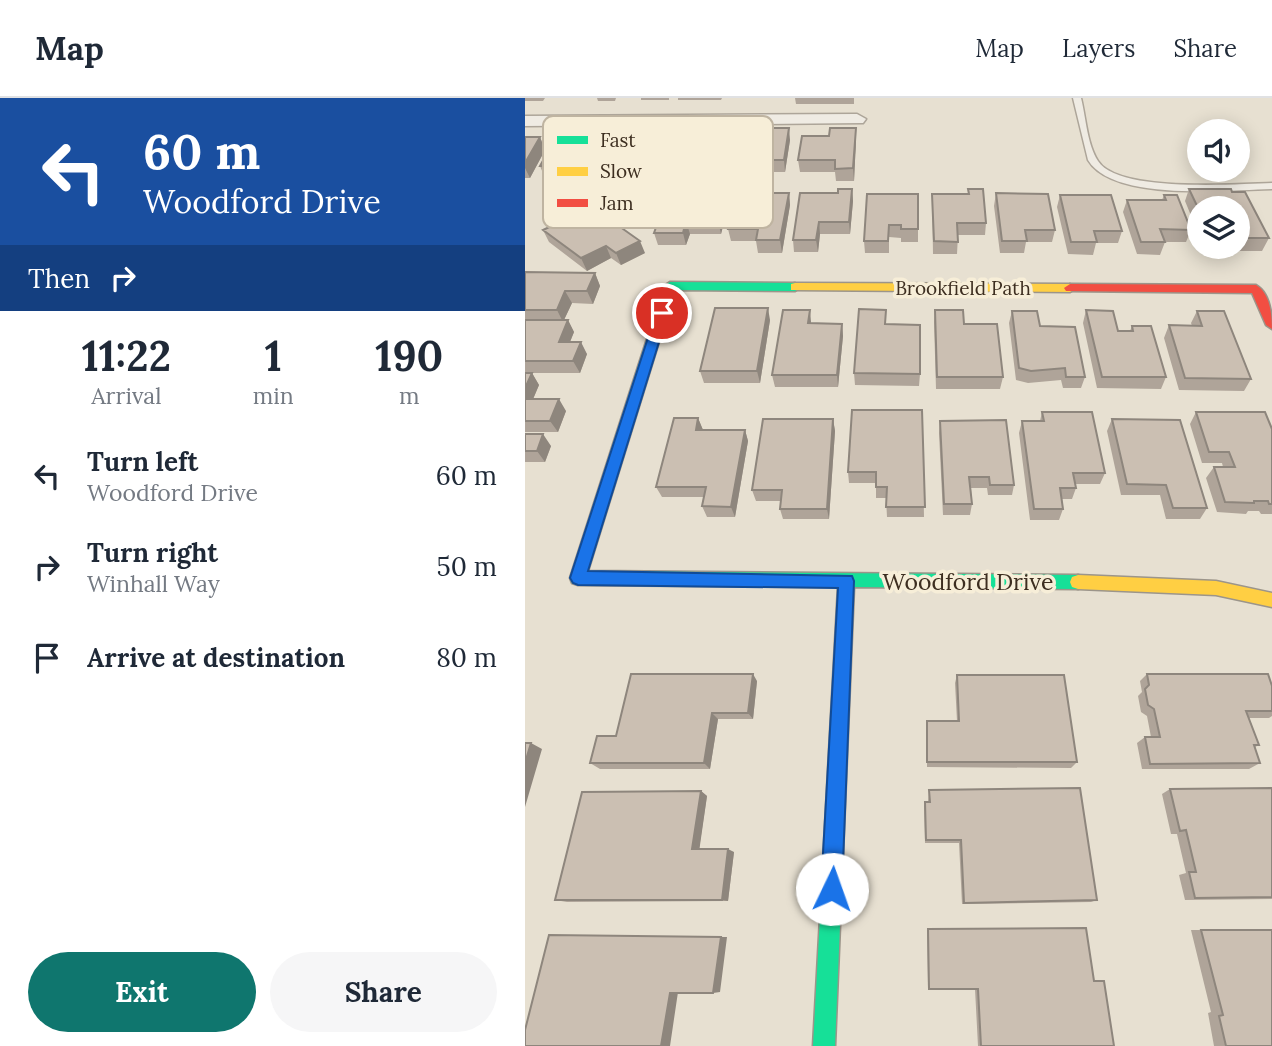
<!DOCTYPE html>
<html lang="en">
<head>
<meta charset="utf-8">
<style>
  body { margin:0; font-family:Lora,serif; background:#f6f6f7; color:#1f2937; height:100vh; display:flex; flex-direction:column; font-size:26px; white-space:nowrap }
  * { box-sizing:border-box; margin:0 }
  p { font-size:23px; color:#747a83 }
  .icon { flex:none; width:38px; height:38px; fill:none; stroke:currentColor; stroke-width:2; stroke-linecap:round; stroke-linejoin:round }
  .map { position:relative; flex:1; overflow:hidden }
  .details { display:flex; flex-direction:column; background:#fff; width:525px }
  .details>* { flex:none }
  .top-card { background:#1a4fa0; color:#fff; overflow:hidden }
  .tools { position:absolute; left:662px; top:21px; display:grid; gap:14px }
  .tools a { display:grid; place-items:center; width:63px; height:63px; border-radius:50%; background:#fff; box-shadow:0 4px 18px #0003; font-size:35px }
  .pin { position:absolute; display:grid; place-items:center; width:60px; height:60px; color:#fff; margin:-30px; border:4px solid #fff; border-radius:50%; box-shadow:0 2px 7px #0007 }
  .me { position:absolute; width:77px; margin:-38px; rotate:3deg; stroke-linejoin:round; filter:drop-shadow(0 0 5px #0008) }
  .turn { display:flex; align-items:center; gap:24px; height:147px; padding:0 28px; font-size:32px }
  .turn .icon { width:91px; height:91px; stroke-width:2.5 }
  .turn b { display:block; font-size:49px; line-height:60px }
  .then { display:flex; align-items:center; height:66px; padding:0 28px; background:#0003; gap:14px; font-size:26px }
  .eta { display:flex; justify-content:space-evenly; align-items:center; height:119px; text-align:center }
  .eta b { font-size:42px; font-weight:700; line-height:49px }
  .button { display:flex; gap:14px; margin-top:auto; padding:14px 28px }
  .button a { flex:1; height:80px; border-radius:42px; background:#0f766e; color:#fff; font-size:28px; font-weight:700; line-height:80px; text-align:center }
  .button a+a { background:#f6f6f7; color:#1f2937 }
  ul { padding:0; list-style:none }
  li { display:flex; align-items:center; gap:21px; height:91px; padding:0 28px }
  li div { flex:1 }
  li b { display:block; font-size:26px }
  li em { font-style:normal }
  header { display:flex; align-items:center; gap:42px; box-sizing:border-box; height:98px; padding:0 35px; background:#fff; border-bottom:2px solid #e0e1e3 }
  header strong { font-size:33px }
  nav { display:flex; gap:38px; margin-inline-start:auto; font-size:24px }
  main { display:flex; flex:1; min-height:0 }
  .map>svg:first-child { display:block }
  .lines { fill:none; stroke-linecap:round; stroke-linejoin:round }
  .lane-casing { stroke:#ada599; stroke-width:3 }
  .street-casing { stroke:#ada599; stroke-width:3 }
  .fast-casing { stroke:#9c958a; stroke-width:3 }
  .slow-casing { stroke:#9c958a; stroke-width:3 }
  .jam-casing { stroke:#9c958a; stroke-width:3 }
  .lane { fill:#efebe3; fill-rule:evenodd }
  .street { fill:#efebe3; fill-rule:evenodd }
  .fast { fill:#16e098; fill-rule:evenodd }
  .slow { fill:#ffcf43; fill-rule:evenodd }
  .jam { fill:#f24e42; fill-rule:evenodd }
  .wall { fill:#afa499 }
  .shaded-wall { fill:#8e867d }
  .building { fill:#cbbfb2; stroke:#8e867d; stroke-width:2 }
  .route { fill:#1a73e8; stroke:#114b97; stroke-width:2 }
  .labels { text-anchor:middle; dominant-baseline:central; stroke-width:7; stroke-linejoin:round; paint-order:stroke }
  .far-street-label { font-size:19px; fill:#3d2e20; stroke:#f7eed8 }
  .street-label { font-size:23px; fill:#3d2e20; stroke:#f7eed8 }
  .key { fill:#f7eed8; stroke:#bfb4a1; stroke-width:2 }
  .key-label { font-size:19px; fill:#3d2e20 }
</style>
</head>
<body>
<header>
<strong>Map</strong>
<nav><a>Map</a><a>Layers</a><a>Share</a></nav>
</header>
<main>
<section class="details">
<div class="top-card">
<div class="turn"><svg class="icon" aria-label="left" viewBox="0 0 24 24"><path d="M17 20v-9H6M10 6l-5 5 5 5"/></svg><div><b>60 m</b>Woodford Drive</div></div>
<div class="then">Then<svg class="icon" aria-label="right" viewBox="0 0 24 24"><path d="M7 20v-9h11M14 6l5 5-5 5"/></svg></div>
</div>
<div class="eta">
<div><b>11:22</b><p>Arrival</p></div>
<div><b>1</b><p>min</p></div>
<div><b>190</b><p>m</p></div>
</div>
<ul>
<li><svg class="icon" aria-label="left" viewBox="0 0 24 24"><path d="M17 20v-9H6M10 6l-5 5 5 5"/></svg><div><b>Turn left</b><p>Woodford Drive</p></div><em>60 m</em></li>
<li><svg class="icon" aria-label="right" viewBox="0 0 24 24"><path d="M7 20v-9h11M14 6l5 5-5 5"/></svg><div><b>Turn right</b><p>Winhall Way</p></div><em>50 m</em></li>
<li><svg class="icon" aria-label="arrive" viewBox="0 0 24 24"><path d="M6 21V4h12l-3 4 3 4H6"/></svg><div><b>Arrive at destination</b></div><em>80 m</em></li>
</ul>
<div class="button"><a>Exit</a><a>Share</a></div>
</section>
<div class="map">
<svg width="747" height="948" viewBox="0 0 747 948">
  <rect width="100%" height="100%" fill="#e7e0d1"/>
  <g class="lines">
    <g class="lane-casing">
      <path id="lane" d="M 548,0 L 556,0 C 561,20 562,46 573,63 C 593,95 712,86 747,85 L 747,91 C 703,92 588,104 563,62 Z"/>
    </g>
    <g class="street-casing">
      <path id="street" d="M 332,16 L 341,21 L 338,25 L 0,28 L 0,18 Z"/>
    </g>
    <g class="fast-casing">
      <path id="fast" d="M 145,184 L 270,185 L 276,189 L 270,193 L 150,192 L 63,473 L 553,477 L 559,479 L 561,484 L 559,489 L 553,491 L 329,489 L 310,948 L 288,948 L 313,489 L 53,487 L 47,485 L 45,480 L 139,188 Z"/>
    </g>
    <g class="slow-casing">
      <path id="slow" d="M 270,185 L 545,186 L 551,190 L 545,194 L 266,192 L 266,186 Z
        M 553,477 L 691,483 L 747,495 L 747,509 L 691,497 L 553,491 L 547,489 L 545,484 L 547,479 Z"/>
    </g>
    <g class="jam-casing">
      <path id="jam" d="M 545,186 L 731,187 C 745,195 747,216 747,231 L 741,227 L 727,195 L 541,193 L 539,190 Z"/>
    </g>
    <use href="#lane" class="lane"/>
    <use href="#street" class="street"/>
    <use href="#fast" class="fast"/>
    <use href="#slow" class="slow"/>
    <use href="#jam" class="jam"/>
  </g>
  <path class="wall" d="M 0,0 L 20,0 L 18,3 L 0,3 Z
    M 72,0 L 91,0 L 90,3 L 73,3 Z
    M 116,0 L 144,0 L 144,2 L 116,2 Z
    M 153,0 L 197,0 L 196,2 L 153,2 Z
    M 270,0 L 329,0 L 329,6 L 271,6 Z
    M 207,30 L 209,43 L 202,70 L 172,70 L 169,77 L 150,77 L 147,65 L 188,38 Z
    M 331,30 L 331,42 L 329,83 L 311,83 L 310,74 L 275,74 L 273,62 L 304,38 Z
    M 0,39 L 15,39 L 20,52 L 5,80 L 0,80 Z
    M 265,42 L 260,74 L 210,74 L 207,62 Z
    M 88,44 L 71,80 L 20,80 L 15,68 Z
    M 151,44 L 137,79 L 87,79 L 82,66 L 110,46 Z
    M 327,91 L 328,103 L 325,136 L 295,136 L 293,154 L 269,154 L 268,142 L 313,95 Z
    M 443,91 L 461,125 L 460,137 L 433,137 L 432,156 L 408,156 L 407,96 L 443,96 Z
    M 664,91 L 707,94 L 744,140 L 737,153 L 710,153 L 708,149 L 712,149 L 712,110 L 674,110 L 674,137 L 660,103 Z
    M 264,95 L 265,107 L 257,155 L 233,155 L 231,143 L 206,143 L 203,131 Z
    M 471,95 L 530,132 L 527,144 L 501,144 L 499,155 L 475,155 L 469,108 Z
    M 342,96 L 393,131 L 393,144 L 376,144 L 376,140 L 364,139 L 364,155 L 340,155 L 339,143 Z
    M 535,97 L 597,133 L 593,145 L 571,145 L 568,157 L 543,156 L 532,109 Z
    M 639,97 L 666,132 L 661,144 L 640,144 L 635,157 L 612,156 L 598,114 L 602,102 L 637,102 Z
    M 164,98 L 204,105 L 196,136 L 165,136 L 161,147 L 133,147 L 129,135 L 130,132 L 126,121 Z
    M 18,132 L 120,155 L 96,167 L 86,160 L 62,173 L 24,144 Z
    M 0,174 L 70,175 L 75,188 L 68,206 L 47,205 L 39,222 L 43,222 L 49,234 L 45,244 L 62,256 L 55,275 L 7,275 L 14,287 L 8,301 L 41,313 L 33,334 L 0,334 Z
    M 410,212 L 439,226 L 478,279 L 475,291 L 411,291 L 409,224 Z
    M 561,212 L 593,233 L 605,233 L 607,228 L 641,279 L 636,291 L 572,290 L 558,225 Z
    M 487,213 L 515,228 L 560,279 L 556,290 L 538,290 L 536,282 L 503,285 L 491,282 L 484,225 Z
    M 672,213 L 726,281 L 719,293 L 654,292 L 639,240 L 644,227 L 667,228 L 666,225 Z
    M 245,222 L 235,285 L 179,285 L 175,273 Z
    M 317,226 L 318,238 L 313,289 L 250,289 L 247,277 Z
    M 361,226 L 395,276 L 394,288 L 330,287 L 329,275 Z
    M 397,312 L 399,419 L 362,419 L 361,400 L 351,400 L 351,385 L 324,385 L 323,374 Z
    M 517,314 L 580,375 L 575,386 L 550,386 L 551,390 L 547,401 L 537,401 L 538,411 L 534,422 L 505,422 L 494,335 L 497,323 L 515,323 Z
    M 671,314 L 747,331 L 747,416 L 736,416 L 734,413 L 723,413 L 721,416 L 692,414 L 681,380 L 689,369 L 698,369 L 697,365 L 677,365 L 665,326 Z
    M 173,320 L 178,332 L 220,332 L 223,343 L 210,419 L 182,419 L 177,408 L 179,399 L 137,399 L 131,389 Z
    M 308,321 L 310,333 L 304,421 L 258,421 L 255,411 L 256,403 L 231,403 L 227,392 Z
    M 587,321 L 682,410 L 675,421 L 641,421 L 635,397 L 596,397 L 582,333 Z
    M 415,323 L 489,387 L 487,397 L 463,397 L 462,390 L 446,390 L 447,406 L 445,417 L 418,417 L 414,335 Z
    M 0,336 L 26,348 L 20,364 L 0,364 Z
    M 622,576 L 747,588 L 747,618 L 744,620 L 724,620 L 734,647 L 730,649 L 735,665 L 724,671 L 617,671 L 612,645 L 620,639 L 626,639 L 622,618 L 616,614 L 613,598 L 617,594 L 615,583 Z
    M 432,577 L 552,664 L 546,670 L 402,669 L 402,623 L 432,623 L 430,585 Z
    M 232,583 L 228,621 L 193,621 L 185,671 L 75,671 L 65,665 L 91,638 Z
    M 747,690 L 747,801 L 660,802 L 654,777 L 661,775 L 652,736 L 646,736 L 637,696 L 645,691 Z
    M 404,692 L 572,802 L 566,804 L 437,806 L 434,745 L 400,745 L 399,708 L 400,704 L 403,704 Z
    M 176,693 L 182,698 L 174,751 L 209,754 L 203,803 L 42,804 L 30,802 Z
    M 403,831 L 568,882 L 579,883 L 589,948 L 453,948 L 450,891 L 404,891 L 403,890 L 402,832 Z
    M 666,832 L 676,832 L 747,948 L 689,948 L 683,915 L 686,914 Z"/>
  <path class="shaded-wall" d="M 207,30 L 209,43 L 202,70 L 199,58 Z
    M 264,30 L 265,42 L 260,74 L 259,62 Z
    M 331,30 L 331,42 L 329,83 L 328,70 Z
    M 148,31 L 151,44 L 137,79 L 134,67 Z
    M 84,32 L 88,44 L 71,80 L 66,68 Z
    M 15,39 L 20,52 L 5,80 L 0,70 L 0,65 Z
    M 168,58 L 172,70 L 169,77 L 166,65 Z
    M 327,91 L 328,103 L 325,136 L 324,124 Z
    M 201,92 L 204,105 L 196,136 L 193,123 Z
    M 264,95 L 265,107 L 257,155 L 255,142 Z
    M 161,123 L 165,136 L 161,147 L 158,135 Z
    M 294,124 L 295,136 L 293,154 L 291,142 Z
    M 115,143 L 120,155 L 96,167 L 91,155 Z
    M 81,148 L 86,160 L 62,173 L 56,160 Z
    M 70,175 L 75,188 L 68,206 L 62,193 Z
    M 40,193 L 47,205 L 38,224 L 32,212 Z
    M 243,210 L 245,222 L 235,285 L 232,273 Z
    M 285,212 L 286,224 L 284,238 L 283,225 Z
    M 43,222 L 49,234 L 40,256 L 34,244 Z
    M 317,226 L 318,238 L 313,289 L 312,277 Z
    M 56,244 L 62,256 L 55,275 L 48,263 Z
    M 7,275 L 14,287 L 3,313 L 0,309 L 0,290 Z
    M 34,301 L 41,313 L 33,334 L 25,323 Z
    M 173,320 L 178,332 L 171,332 Z
    M 308,321 L 310,333 L 304,421 L 302,411 Z
    M 220,332 L 223,343 L 210,419 L 206,409 Z
    M 18,336 L 26,348 L 20,364 L 12,353 Z
    M 228,576 L 232,583 L 228,621 L 223,615 Z
    M 187,615 L 193,621 L 185,671 L 179,665 Z
    M 6,645 L 17,651 L 0,709 L 0,665 Z
    M 176,693 L 182,698 L 174,754 L 167,751 Z
    M 203,751 L 209,754 L 203,803 L 197,802 Z
    M 196,839 L 202,839 L 195,894 L 188,895 Z
    M 153,894 L 145,948 L 136,948 L 145,895 Z"/>
  <path class="building" d="M 241,30 L 264,30 L 259,62 L 207,62 L 213,38 L 240,38 Z
    M 305,30 L 331,30 L 328,70 L 310,71 L 310,62 L 273,62 L 277,38 L 304,38 Z
    M 65,32 L 84,32 L 66,68 L 15,68 L 31,39 L 62,39 Z
    M 0,39 L 15,39 L 0,65 Z
    M 138,91 L 162,91 L 160,98 L 180,97 L 182,92 L 201,92 L 193,123 L 161,123 L 158,135 L 129,135 L 134,121 L 126,121 Z
    M 313,91 L 327,91 L 324,124 L 294,124 L 291,142 L 268,142 L 275,95 L 313,95 Z
    M 443,91 L 458,91 L 461,125 L 432,125 L 433,144 L 409,143 L 407,96 L 444,96 Z
    M 664,91 L 706,91 L 707,94 L 720,94 L 744,140 L 716,140 L 712,133 L 712,110 L 674,110 L 674,112 Z
    M 212,95 L 264,95 L 255,142 L 231,142 L 233,131 L 203,131 Z
    M 471,95 L 523,96 L 530,132 L 500,132 L 502,143 L 477,143 Z
    M 342,96 L 393,96 L 393,131 L 376,131 L 376,127 L 364,127 L 363,143 L 339,143 Z
    M 535,97 L 586,97 L 597,133 L 569,133 L 572,144 L 546,144 Z
    M 639,97 L 652,97 L 666,132 L 635,131 L 640,144 L 616,144 L 602,102 L 641,102 Z
    M 67,109 L 115,143 L 91,155 L 81,148 L 56,160 L 18,132 Z
    M 0,174 L 70,175 L 62,193 L 40,193 L 32,212 L 0,212 Z
    M 190,210 L 243,210 L 232,273 L 175,273 Z
    M 334,211 L 361,212 L 360,226 L 395,227 L 395,276 L 329,275 Z
    M 258,212 L 285,212 L 283,225 L 317,226 L 312,277 L 247,277 Z
    M 410,212 L 438,212 L 439,226 L 472,226 L 478,279 L 412,279 Z
    M 561,212 L 588,213 L 593,233 L 608,233 L 607,228 L 626,228 L 641,279 L 577,279 Z
    M 487,213 L 512,213 L 515,228 L 550,229 L 560,279 L 541,279 L 540,270 L 506,273 L 494,270 Z
    M 672,213 L 699,213 L 726,281 L 660,280 L 644,227 L 677,228 Z
    M 0,222 L 43,222 L 34,244 L 56,244 L 48,263 L 0,263 Z
    M 0,275 L 7,275 L 0,290 Z
    M 0,301 L 34,301 L 25,323 L 0,323 Z
    M 327,312 L 397,312 L 400,409 L 361,409 L 362,389 L 351,389 L 351,374 L 323,374 Z
    M 517,314 L 567,314 L 580,375 L 548,375 L 551,390 L 535,390 L 538,411 L 509,411 L 497,323 L 519,323 Z
    M 671,314 L 740,314 L 747,331 L 747,406 L 744,406 L 743,403 L 729,403 L 729,405 L 700,404 L 689,369 L 710,369 L 704,354 L 684,354 Z
    M 149,320 L 173,320 L 171,332 L 220,332 L 206,409 L 177,408 L 181,389 L 131,389 Z
    M 238,321 L 308,321 L 302,411 L 255,411 L 257,392 L 227,392 Z
    M 587,321 L 655,322 L 682,410 L 648,410 L 641,387 L 602,386 Z
    M 481,322 L 489,387 L 465,387 L 464,379 L 444,379 L 447,406 L 419,406 L 415,323 Z
    M 0,336 L 18,336 L 12,353 L 0,353 Z
    M 106,576 L 228,576 L 223,615 L 187,615 L 179,665 L 65,665 L 72,638 L 91,638 Z
    M 622,576 L 743,576 L 747,588 L 747,613 L 721,613 L 734,647 L 729,647 L 735,665 L 625,666 L 620,639 L 635,639 L 629,611 L 623,607 L 620,591 L 624,587 Z
    M 432,577 L 539,577 L 552,664 L 402,664 L 402,623 L 434,623 Z
    M 0,645 L 6,645 L 0,665 Z
    M 555,690 L 572,802 L 439,805 L 436,742 L 401,742 L 400,704 L 405,704 L 404,692 Z
    M 747,690 L 747,799 L 670,800 L 664,774 L 671,774 L 661,732 L 655,733 L 645,691 Z
    M 176,693 L 167,751 L 203,751 L 197,802 L 30,802 L 57,694 Z
    M 561,830 L 569,883 L 579,883 L 589,948 L 456,948 L 453,891 L 404,891 L 403,831 Z
    M 676,832 L 747,832 L 747,948 L 701,948 L 694,918 L 698,917 Z
    M 24,837 L 196,839 L 188,895 L 145,895 L 136,948 L 0,948 L 0,932 Z"/>
  <path class="route" d="M 137,211 L 143,215 L 63,473 L 327,478 L 329,483 L 317,791 L 314,798 L 307,801 L 299,798 L 296,791 L 313,490 L 53,487 L 48,485 L 45,480 L 131,215 Z"/>
  <g class="labels">
    <g class="far-street-label">
      <text x="438" y="190">Brookfield Path</text>
    </g>
    <g class="street-label">
      <text x="443" y="483">Woodford Drive</text>
    </g>
  </g>
  <rect x="18" y="18" width="230" height="112" rx="10" class="key"/>
  <rect x="32" y="38" width="31" height="8" fill="#16e098"/>
  <rect x="32" y="69" width="31" height="9" fill="#ffcf43"/>
  <rect x="32" y="101" width="31" height="8" fill="#f24e42"/>
  <g class="key-label">
    <text x="75" y="49">Fast</text>
    <text x="75" y="80">Slow</text>
    <text x="75" y="112">Jam</text>
  </g>
</svg>
<div class="tools">
<a><svg class="icon" aria-label="sound" viewBox="0 0 24 24"><path d="M4 9h4l5-4v14l-5-4H4zM17 9q2 3 0 6"/></svg></a>
<a><svg class="icon" aria-label="layers" viewBox="0 0 24 24"><path d="M12 4l9 5-9 5-9-5zM3 14l9 5 9-5"/></svg></a>
</div>
<div class="pin" style="left:137px;top:215px;background:#d93025"><svg class="icon" aria-label="arrive" viewBox="0 0 24 24"><path d="M6 21V4h12l-3 4 3 4H6"/></svg></div>
<svg class="me" style="left:307px;top:791px" viewBox="-20 -20 40 40"><circle r="19" fill="#fff"/><path d="M0-13L10 11 0 6-10 11z" fill="#1a73e8"/></svg>
</div>
</main>
</body>
</html>
